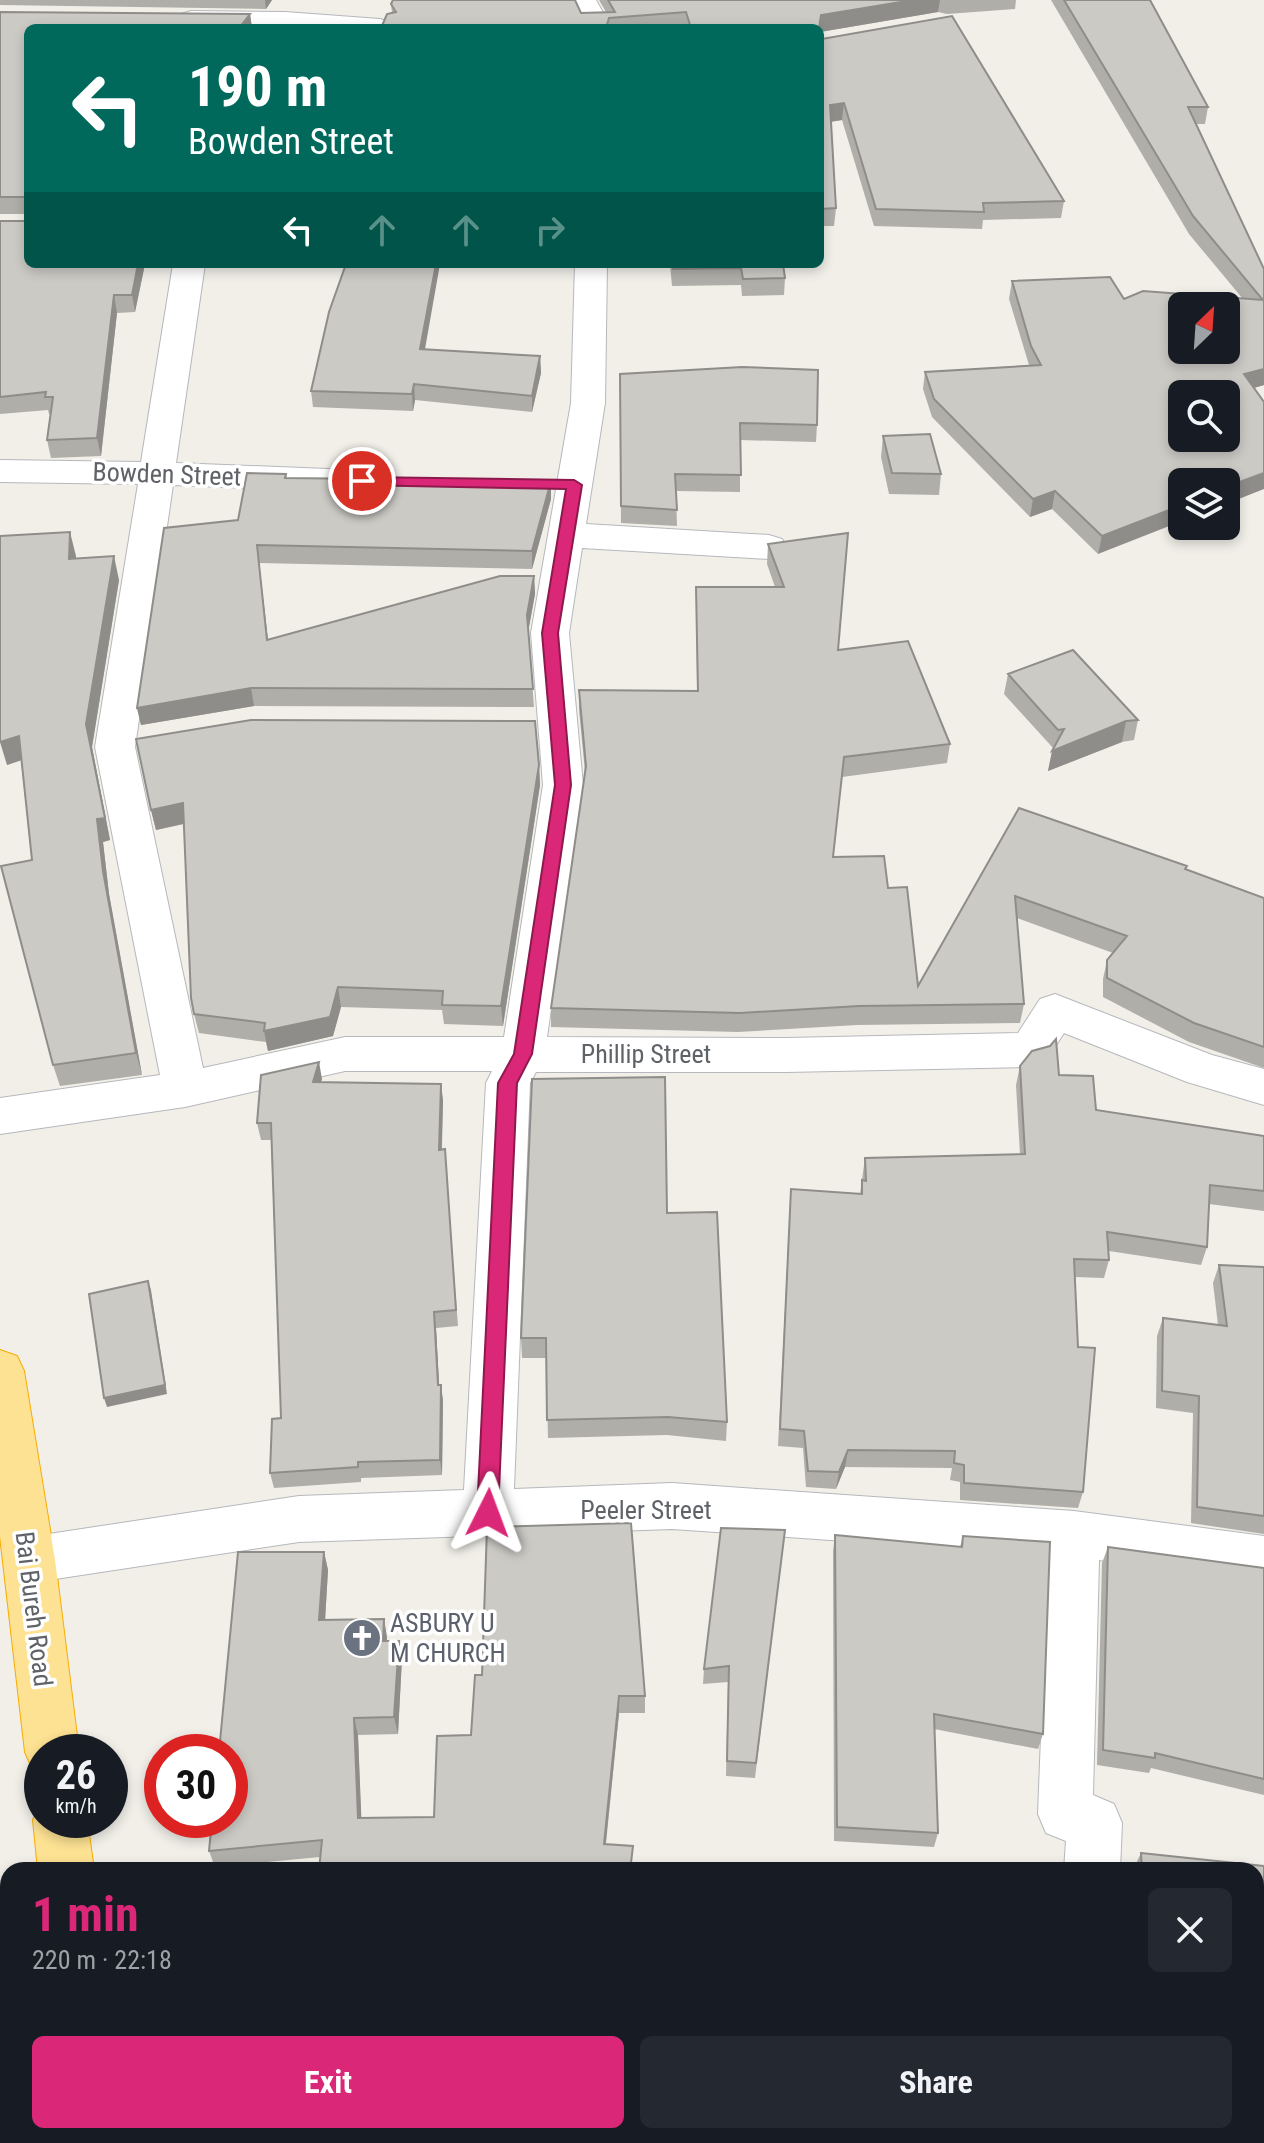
<!DOCTYPE html>
<html lang="en">
<head>
<meta charset="utf-8">
<style>
  body { margin:0; font-family:"Roboto Condensed",sans-serif; background:#242831; color:#f1f3f6; height:100vh; display:flex; flex-direction:column; font-size:30px; white-space:nowrap }
  * { box-sizing:border-box; margin:0 }
  p { font-size:26px; color:#9ea1a6 }
  .icon { flex:none; width:44px; height:44px; fill:none; stroke:currentColor; stroke-width:2; stroke-linecap:round; stroke-linejoin:round }
  .map { position:relative; flex:1; overflow:hidden }
  .panel { position:absolute; left:0px; top:1862px; width:1264px; height:282px; display:flex; flex-direction:column; background:#171b24; border-radius:24px 24px 0 0; box-shadow:0 4px 12px #0003 }
  .panel>* { flex:none }
  .top-card { position:absolute; left:24px; top:24px; width:800px; height:244px; border-radius:12px; box-shadow:0 4px 12px #0003; background:#00695c; color:#fff; overflow:hidden }
  .needle { width:52px; rotate:25deg }
  .controls { position:absolute; left:1168px; top:292px; display:grid; gap:16px }
  .controls a { display:grid; place-items:center; width:72px; height:72px; border-radius:12px; background:#171b24; box-shadow:0 4px 12px #0003; font-size:40px }
  .speed { position:absolute; left:24px; top:1734px; display:flex; gap:16px; font-size:40px; font-weight:700; text-align:center }
  .speed>* { display:grid; place-content:center; width:104px; height:104px; border-radius:50%; background:#171b24; box-shadow:0 4px 12px #0003; line-height:1 }
  .speed small { font-size:20px; font-weight:400 }
  .speed .limit { border:12px solid #d22; background:#fff; color:#111 }
  .pin { position:absolute; display:grid; place-items:center; width:68px; height:68px; color:#fff; margin:-34px; border:4px solid #fff; border-radius:50%; box-shadow:0 2px 8px #0007 }
  .me { position:absolute; width:88px; margin:-44px; rotate:3deg; stroke-linejoin:round; filter:drop-shadow(0 0 6px #0008) }
  .turn { display:flex; align-items:center; gap:28px; height:168px; padding:0 32px; font-size:36px }
  .turn .icon { width:104px; height:104px; stroke-width:2.5 }
  .turn b { display:block; font-size:56px; line-height:68px }
  .lanes { display:flex; align-items:center; height:76px; padding:0 32px; background:#0003; justify-content:center; gap:40px; direction:ltr }
  .lanes .off { opacity:.35 }
  .round { display:grid; place-items:center; flex:none; width:84px; height:84px; border-radius:12px; background:#242831 }
  .summary { display:flex; align-items:center; justify-content:space-between; height:136px; padding:0 32px }
  h1 { font-size:48px; font-weight:700; line-height:60px; color:#db2777 }
  .cta { display:flex; gap:16px; margin-top:auto; padding:16px 32px }
  .cta a { flex:1; height:92px; border-radius:12px; background:#db2777; color:#fff; font-size:32px; font-weight:700; line-height:92px; text-align:center }
  .cta a+a { background:#242831; color:#f1f3f6 }
  .map>svg:first-child { display:block }
  .lines { fill:none; stroke-linecap:round; stroke-linejoin:round }
  .minor-casing { stroke:#b5b8bc; stroke-width:2 }
  .highway-casing { stroke:#f9ab00; stroke-width:2 }
  .minor { fill:#fff; fill-rule:evenodd }
  .highway { fill:#fde293; fill-rule:evenodd }
  .wall { fill:#afaea9 }
  .shaded-wall { fill:#8f8d8a }
  .building { fill:#cccac5; stroke:#8f8d8a; stroke-width:2; fill-rule:evenodd }
  .route { fill:#db2777; stroke:#8e194d; stroke-width:2 }
  .labels { text-anchor:middle; dominant-baseline:central; stroke-width:7; stroke-linejoin:round; paint-order:stroke }
  .street-label { font-size:26px; fill:#5f6368; stroke:#fff }
  .worship-label { font-size:26px; fill:#5b616d; stroke:#fff; text-anchor:start }
</style>
</head>
<body>
<div class="map">
<svg width="1264" height="2143" viewBox="0 0 1264 2143">
  <rect width="100%" height="100%" fill="#f1efe8"/>
  <g class="lines">
    <g class="minor-casing">
      <path id="minor" d="M 568,0 L 596,0 L 612,28 L 584,28 Z
        M 191,11 L 285,12 L 380,19 L 390,22 L 394,28 L 181,26 L 177,20 L 181,14 Z
        M 173,264 L 205,264 L 176,463 L 352,470 L 365,473 L 370,481 L 365,489 L 352,492 L 173,485 L 135,747 L 203,1068 L 345,1037 L 504,1037 L 543,785 L 531,633 L 571,403 L 575,264 L 607,264 L 605,403 L 586,524 L 769,535 L 782,539 L 787,547 L 782,555 L 769,559 L 582,548 L 569,633 L 583,785 L 547,1037 L 786,1038 L 1018,1033 L 1040,999 L 1055,994 L 1212,1055 L 1264,1069 L 1264,1105 L 1187,1082 L 1064,1033 L 1045,1062 L 1030,1067 L 786,1072 L 536,1072 L 530,1083 L 514,1489 L 672,1483 L 1074,1511 L 1264,1536 L 1264,1582 L 1099,1560 L 1093,1795 L 1114,1804 L 1122,1823 L 1120,1870 L 1064,1870 L 1066,1841 L 1046,1833 L 1038,1814 L 1048,1555 L 672,1529 L 299,1542 L 29,1583 L 11,1577 L 3,1560 L 11,1543 L 29,1537 L 299,1496 L 464,1490 L 486,1083 L 492,1071 L 345,1071 L 185,1107 L 0,1134 L 0,1098 L 160,1075 L 95,747 L 138,484 L 0,482 L 0,460 L 141,462 Z
        M 1256,2086 L 1264,2087 L 1264,2143 L 1250,2143 L 1235,2136 L 1256,2136 Z
        M 1027,2136 L 1087,2136 L 1087,2143 L 1027,2143 Z"/>
    </g>
    <g class="highway-casing">
      <path id="highway" d="M 0,1350 L 17,1356 L 24,1371 L 55,1560 L 79,1752 L 42,1752 L 42,1774 L 33,1770 L 25,1752 L 0,1536 Z
        M 42,1800 L 42,1820 L 87,1820 L 94,1870 L 38,1870 L 33,1820 Z
        M 0,2069 L 8,2072 L 8,2136 L 35,2136 L 36,2143 L 0,2143 Z
        M 68,2136 L 128,2136 L 129,2143 L 69,2143 Z"/>
    </g>
    <use href="#minor" class="minor"/>
    <use href="#highway" class="highway"/>
  </g>
  <path class="wall" d="M 0,0 L 272,0 L 266,9 L 0,5 Z
    M 599,0 L 1016,0 L 1015,9 L 947,14 L 938,12 L 820,32 L 820,28 L 381,28 L 392,13 L 391,4 L 581,13 L 606,12 Z
    M 1051,0 L 1150,0 L 1208,107 L 1205,124 L 1196,124 L 1264,269 L 1264,385 L 1254,388 L 1098,554 L 1052,509 L 1030,517 L 932,417 L 923,389 L 925,372 L 1029,365 L 1009,299 L 1012,281 L 1124,299 L 1243,299 L 1189,234 Z
    M 0,12 L 250,14 L 252,28 L 28,264 L 145,264 L 135,312 L 117,313 L 101,456 L 51,458 L 47,440 L 51,414 L 49,414 L 48,410 L 0,414 L 0,221 L 26,221 L 26,214 L 0,214 Z
    M 820,38 L 1064,201 L 1061,218 L 983,220 L 982,229 L 874,226 L 842,120 L 831,122 L 836,208 L 834,226 L 820,226 Z
    M 670,264 L 783,264 L 785,278 L 784,295 L 742,296 L 741,285 L 672,286 Z
    M 424,350 L 540,356 L 541,373 L 532,412 L 415,400 L 413,411 L 313,407 L 311,391 Z
    M 620,374 L 817,425 L 816,442 L 740,440 L 740,492 L 676,491 L 677,526 L 621,523 Z
    M 883,436 L 941,474 L 939,495 L 889,494 L 881,457 Z
    M 286,474 L 287,478 L 551,481 L 551,499 L 532,569 L 259,563 L 268,640 L 534,576 L 535,594 L 528,631 L 534,707 L 254,706 L 141,725 L 137,708 L 238,520 Z
    M 768,544 L 838,650 L 950,744 L 947,763 L 842,777 L 833,857 L 888,888 L 918,986 L 1019,808 L 1264,898 L 1264,1068 L 1189,1042 L 1103,997 L 1103,979 L 1107,960 L 1113,953 L 1017,918 L 1024,1004 L 1020,1023 L 857,1025 L 738,1032 L 551,1027 L 551,1008 L 585,772 L 579,710 L 579,690 L 697,691 L 696,587 L 775,587 L 767,564 Z
    M 76,556 L 76,559 L 119,580 L 92,747 L 110,840 L 103,842 L 109,894 L 142,1075 L 60,1086 L 53,1065 L 21,760 L 7,765 Z
    M 1008,674 L 1138,720 L 1134,740 L 1122,742 L 1048,771 L 1053,748 L 1004,694 Z
    M 539,765 L 540,785 L 503,1026 L 444,1024 L 442,1010 L 341,1007 L 333,1036 L 268,1051 L 266,1042 L 199,1033 L 194,1014 L 184,824 L 156,830 L 151,810 Z
    M 1020,1066 L 1059,1075 L 1096,1110 L 1264,1136 L 1264,1211 L 1209,1204 L 1207,1247 L 1201,1265 L 1109,1251 L 1109,1260 L 1104,1278 L 1075,1277 L 1083,1492 L 1078,1508 L 960,1500 L 960,1482 L 950,1480 L 952,1468 L 845,1467 L 836,1489 L 806,1487 L 803,1448 L 778,1446 L 791,1189 L 860,1194 L 865,1158 L 1020,1154 L 1016,1085 Z
    M 322,1079 L 321,1082 L 441,1084 L 443,1101 L 442,1150 L 446,1166 L 458,1326 L 436,1328 L 439,1385 L 443,1400 L 442,1475 L 361,1478 L 361,1482 L 274,1488 L 270,1473 L 281,1418 L 271,1140 L 261,1140 L 257,1123 Z
    M 667,1213 L 727,1422 L 726,1441 L 667,1435 L 548,1438 L 546,1358 L 522,1358 L 521,1338 Z
    M 1219,1265 L 1264,1267 L 1264,1534 L 1191,1523 L 1193,1413 L 1156,1408 L 1157,1336 L 1163,1318 L 1218,1325 L 1213,1283 Z
    M 785,1530 L 755,1778 L 726,1776 L 728,1682 L 703,1684 L 704,1669 Z
    M 835,1535 L 960,1547 L 963,1536 L 1043,1734 L 1038,1749 L 934,1729 L 938,1833 L 934,1847 L 834,1841 L 833,1551 Z
    M 1108,1547 L 1264,1568 L 1264,1795 L 1151,1768 L 1149,1773 L 1097,1765 L 1102,1563 Z
    M 324,1552 L 328,1570 L 325,1620 L 384,1619 L 387,1641 L 399,1641 L 402,1658 L 398,1734 L 358,1735 L 361,1817 L 434,1817 L 471,1735 L 475,1675 L 645,1696 L 645,1713 L 619,1713 L 606,1844 L 320,1857 L 215,1867 L 209,1851 Z
    M 1141,1853 L 1264,1866 L 1264,2056 L 1256,2055 L 1256,1870 L 1133,1870 Z"/>
  <path class="shaded-wall" d="M 265,0 L 272,0 L 266,9 Z
    M 913,0 L 940,0 L 938,12 L 820,32 L 819,28 L 821,15 Z
    M 250,14 L 252,28 L 241,28 Z
    M 844,103 L 842,120 L 828,122 L 830,105 Z
    M 138,264 L 145,264 L 135,312 L 132,295 Z
    M 436,264 L 440,264 L 422,366 L 420,349 Z
    M 114,295 L 117,313 L 101,456 L 97,438 Z
    M 540,356 L 541,373 L 532,412 L 532,396 Z
    M 1264,369 L 1264,385 L 1240,392 L 1244,374 Z
    M 414,384 L 415,400 L 413,411 L 412,394 Z
    M 1264,473 L 1264,489 L 1226,504 L 1226,487 Z
    M 551,481 L 551,499 L 532,569 L 532,551 Z
    M 1055,491 L 1052,509 L 1030,517 L 1033,499 Z
    M 1182,505 L 1182,521 L 1098,554 L 1102,536 Z
    M 70,532 L 76,556 L 75,582 L 69,559 Z
    M 257,545 L 259,563 L 270,658 L 267,640 Z
    M 114,556 L 119,580 L 92,747 L 110,840 L 103,842 L 109,894 L 142,1075 L 136,1053 L 103,871 L 86,724 Z
    M 534,576 L 535,594 L 528,633 L 527,615 Z
    M 251,688 L 254,706 L 141,725 L 137,708 Z
    M 1126,721 L 1122,742 L 1048,771 L 1052,751 Z
    M 19,736 L 25,759 L 7,765 L 0,742 Z
    M 539,765 L 540,785 L 503,1026 L 501,1006 Z
    M 183,803 L 187,823 L 156,830 L 151,810 Z
    M 338,987 L 341,1007 L 333,1036 L 268,1051 L 264,1031 Z
    M 319,1062 L 322,1079 L 316,1099 L 313,1082 Z
    M 441,1084 L 443,1101 L 441,1167 L 439,1150 Z
    M 148,1281 L 151,1290 L 167,1394 L 107,1407 L 104,1398 Z
    M 434,1312 L 436,1328 L 440,1400 L 438,1385 Z
    M 441,1385 L 443,1400 L 442,1475 L 440,1460 Z
    M 848,1450 L 845,1467 L 836,1489 L 839,1472 Z
    M 324,1552 L 328,1570 L 324,1638 L 319,1620 Z
    M 384,1619 L 387,1637 L 386,1659 L 383,1641 Z
    M 399,1641 L 402,1658 L 398,1734 L 394,1717 Z
    M 619,1696 L 619,1713 L 604,1859 L 604,1844 Z
    M 354,1718 L 358,1735 L 362,1833 L 358,1818 Z"/>
  <path class="building" d="M 393,0 L 575,0 L 581,13 L 615,12 L 608,0 L 913,0 L 821,15 L 819,28 L 691,28 L 686,12 L 609,18 L 606,28 L 381,28 L 387,14 L 396,12 L 391,4 Z
    M 1064,0 L 1150,0 L 1208,107 L 1188,107 L 1264,269 L 1264,369 L 1244,374 L 1264,402 L 1264,473 L 1226,487 L 1226,482 L 1182,482 L 1182,505 L 1102,536 L 1055,491 L 1033,499 L 934,399 L 925,372 L 1041,365 L 1031,346 L 1012,281 L 1110,277 L 1124,299 L 1143,291 L 1263,300 L 1193,216 ZM 1182,306 L 1226,306 L 1226,350 L 1182,350 ZM 1182,394 L 1226,394 L 1226,438 L 1182,438 Z
    M 0,12 L 250,14 L 240,27 L 272,28 L 28,28 L 28,264 L 138,264 L 132,295 L 114,295 L 97,438 L 47,440 L 53,397 L 45,397 L 46,392 L 0,397 L 0,221 L 26,221 L 26,197 L 0,197 Z
    M 952,16 L 1064,201 L 983,203 L 984,212 L 876,209 L 844,103 L 830,105 L 836,208 L 820,209 L 820,38 L 822,39 Z
    M 346,264 L 436,264 L 420,349 L 540,356 L 532,396 L 414,384 L 412,394 L 311,391 L 329,312 Z
    M 672,264 L 783,264 L 785,278 L 743,279 L 741,268 L 673,269 Z
    M 742,367 L 818,370 L 817,425 L 740,423 L 741,475 L 675,474 L 677,510 L 621,506 L 620,374 Z
    M 930,434 L 941,474 L 892,473 L 883,436 Z
    M 247,473 L 286,474 L 285,478 L 551,481 L 532,551 L 257,545 L 267,640 L 500,576 L 534,576 L 527,615 L 533,689 L 251,688 L 137,708 L 164,528 L 238,520 Z
    M 70,532 L 69,559 L 114,556 L 86,724 L 105,818 L 97,819 L 103,871 L 136,1053 L 53,1065 L 1,866 L 32,860 L 19,736 L 0,742 L 0,536 Z
    M 848,533 L 838,650 L 908,641 L 950,744 L 844,757 L 833,857 L 884,856 L 888,888 L 907,887 L 918,986 L 1019,808 L 1187,866 L 1185,869 L 1264,898 L 1264,1047 L 1194,1023 L 1107,978 L 1107,960 L 1127,936 L 1015,896 L 1024,1004 L 859,1006 L 740,1013 L 551,1008 L 586,766 L 579,690 L 698,691 L 696,587 L 784,587 L 768,544 Z
    M 1073,650 L 1138,720 L 1126,721 L 1052,751 L 1064,729 L 1058,730 L 1008,674 Z
    M 251,720 L 535,721 L 539,765 L 501,1006 L 442,1005 L 443,991 L 338,987 L 330,1017 L 264,1031 L 265,1023 L 194,1014 L 191,998 L 183,803 L 151,810 L 136,739 Z
    M 1056,1039 L 1059,1075 L 1093,1076 L 1096,1110 L 1264,1136 L 1264,1191 L 1210,1185 L 1207,1247 L 1107,1232 L 1109,1260 L 1074,1259 L 1078,1347 L 1095,1348 L 1083,1492 L 964,1483 L 964,1465 L 954,1463 L 955,1451 L 848,1450 L 839,1472 L 808,1471 L 804,1431 L 780,1429 L 791,1189 L 862,1194 L 862,1180 L 866,1181 L 865,1158 L 1025,1154 L 1020,1066 L 1032,1051 L 1050,1046 Z
    M 319,1062 L 313,1082 L 441,1084 L 439,1150 L 445,1149 L 456,1310 L 434,1312 L 438,1385 L 441,1385 L 440,1460 L 358,1462 L 358,1467 L 270,1473 L 272,1419 L 281,1418 L 271,1123 L 257,1123 L 261,1075 Z
    M 665,1077 L 667,1213 L 717,1212 L 727,1422 L 668,1417 L 547,1420 L 546,1338 L 521,1338 L 532,1079 Z
    M 1219,1265 L 1264,1267 L 1264,1516 L 1197,1507 L 1199,1396 L 1162,1391 L 1163,1318 L 1227,1326 Z
    M 148,1281 L 165,1385 L 104,1398 L 89,1294 Z
    M 631,1523 L 645,1696 L 619,1696 L 604,1844 L 633,1846 L 631,1863 L 739,1870 L 319,1870 L 322,1840 L 209,1851 L 212,1820 L 230,1820 L 230,1752 L 219,1752 L 238,1552 L 324,1552 L 319,1620 L 384,1619 L 383,1641 L 399,1641 L 394,1717 L 354,1718 L 358,1818 L 434,1817 L 437,1736 L 471,1735 L 475,1675 L 482,1675 L 487,1527 Z
    M 721,1528 L 785,1530 L 756,1763 L 727,1761 L 729,1666 L 704,1669 Z
    M 835,1535 L 962,1547 L 963,1536 L 1050,1542 L 1043,1734 L 934,1714 L 938,1833 L 837,1827 Z
    M 1108,1547 L 1264,1568 L 1264,1779 L 1155,1753 L 1155,1758 L 1103,1750 Z
    M 1141,1853 L 1264,1866 L 1264,2040 L 1256,2040 L 1256,1870 L 1142,1870 Z
    M 513,2136 L 909,2136 L 979,2143 L 481,2143 Z"/>
  <path class="route" d="M 362,477 L 574,480 L 582,485 L 558,633 L 571,785 L 532,1054 L 517,1083 L 498,1513 L 495,1519 L 488,1522 L 480,1519 L 477,1513 L 498,1083 L 514,1054 L 555,785 L 542,633 L 566,489 L 356,485 L 356,478 Z"/>
  <defs>
    <g id="church-disc" transform="scale(2)"><circle r="9.5" fill="#6b7280" stroke="#fff"/><path d="M-1.2-6h2.4v3.5h3.3v2.4h-3.3V6h-2.4V-.1h-3.3v-2.4h3.3Z" fill="#fff"/></g>
  </defs>
  <g fill-rule="evenodd">
    <use href="#church-disc" x="362" y="1638"/>
  </g>
  <g class="labels">
    <g class="street-label">
      <text transform="translate(167 474) rotate(2)">Bowden Street</text>
      <text x="646" y="1054">Phillip Street</text>
      <text x="646" y="1510">Peeler Street</text>
      <text transform="translate(34 1609) rotate(83)">Bai Bureh Road</text>
    </g>
    <g class="worship-label">
      <text x="390" y="1623">ASBURY U<tspan x="390" dy="30">M CHURCH</tspan></text>
    </g>
  </g>
</svg>
<div class="controls">
<a><svg class="needle" viewBox="-14 -14 28 28"><path d="M0-13l5 13h-10z" fill="#e53935"/><path d="M0 13l5-13h-10z" fill="#9ea1a6"/></svg></a>
<a><svg class="icon" aria-label="search" viewBox="0 0 24 24"><circle cx="10" cy="10" r="6"/><path d="M15 15l6 6"/></svg></a>
<a><svg class="icon" aria-label="layers" viewBox="0 0 24 24"><path d="M12 4l9 5-9 5-9-5zM3 14l9 5 9-5"/></svg></a>
</div>
<div class="speed"><div>26<small>km/h</small></div><div class="limit">30</div></div>
<div class="pin" style="left:362px;top:481px;background:#d93025"><svg class="icon" aria-label="arrive" viewBox="0 0 24 24"><path d="M6 21V4h12l-3 4 3 4H6"/></svg></div>
<svg class="me" style="left:488px;top:1513px" viewBox="-20 -20 40 40"><path d="M0-17L14 15 0 8-14 15z" fill="#db2777" stroke="#fff" stroke-width="4"/></svg>
<div class="top-card">
<div class="turn"><svg class="icon" aria-label="left" viewBox="0 0 24 24"><path d="M17 20v-9H6M10 6l-5 5 5 5"/></svg><div><b>190 m</b>Bowden Street</div></div>
<div class="lanes"><svg class="icon" aria-label="left" viewBox="0 0 24 24"><path d="M17 20v-9H6M10 6l-5 5 5 5"/></svg><svg class="icon off" aria-label="ahead" viewBox="0 0 24 24"><path d="M12 20V5M6 11l6-6 6 6"/></svg><svg class="icon off" aria-label="ahead" viewBox="0 0 24 24"><path d="M12 20V5M6 11l6-6 6 6"/></svg><svg class="icon off" aria-label="right" viewBox="0 0 24 24"><path d="M7 20v-9h11M14 6l5 5-5 5"/></svg></div>
</div>
<section class="panel">
<div class="summary"><div><h1>1 min</h1><p>220 m · 22:18</p></div><a class="round"><svg class="icon" aria-label="close" viewBox="0 0 24 24"><path d="M6 6l12 12M18 6L6 18"/></svg></a></div>
<div class="cta"><a>Exit</a><a>Share</a></div>
</section>
</div>
</body>
</html>
